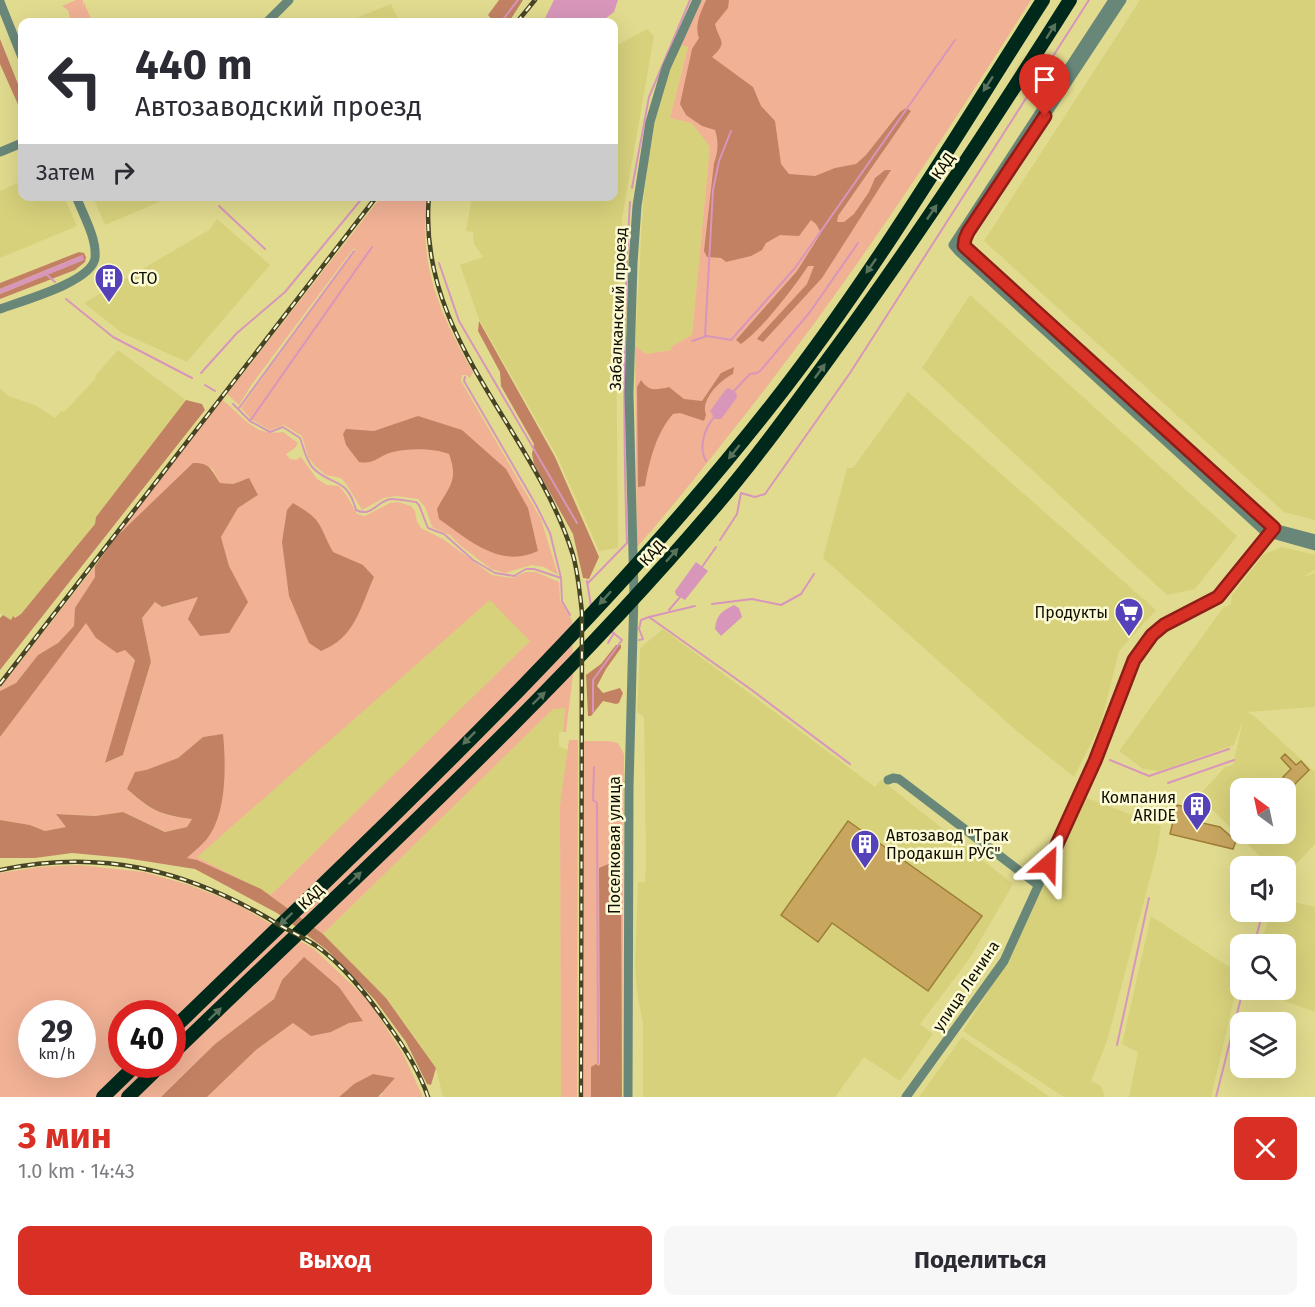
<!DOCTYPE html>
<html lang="ru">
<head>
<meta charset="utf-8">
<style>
  body { margin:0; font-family:"Fira Sans",sans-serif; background:#f7f7f7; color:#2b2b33; height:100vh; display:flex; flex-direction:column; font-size:22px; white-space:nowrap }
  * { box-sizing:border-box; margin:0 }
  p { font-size:20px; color:#7c7c81 }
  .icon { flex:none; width:33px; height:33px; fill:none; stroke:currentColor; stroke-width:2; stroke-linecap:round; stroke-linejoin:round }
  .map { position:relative; height:1097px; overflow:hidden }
  .drawer { display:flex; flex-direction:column; background:#fff; flex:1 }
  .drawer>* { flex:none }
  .guide { position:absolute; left:18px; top:18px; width:600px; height:183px; border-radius:12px; box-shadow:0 6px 24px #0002; background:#fff; color:#2b2b33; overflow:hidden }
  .needle { width:39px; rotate:327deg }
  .fabs { position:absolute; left:1230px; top:778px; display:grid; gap:12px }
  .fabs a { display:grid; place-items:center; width:66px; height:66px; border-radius:12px; background:#fff; box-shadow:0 6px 24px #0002; font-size:30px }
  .speed { position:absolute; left:18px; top:1000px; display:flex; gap:12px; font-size:30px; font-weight:700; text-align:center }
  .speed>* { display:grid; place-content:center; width:78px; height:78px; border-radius:50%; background:#fff; box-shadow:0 6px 24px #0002; line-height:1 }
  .speed small { font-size:15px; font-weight:400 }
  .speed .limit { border:9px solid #d22; background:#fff; color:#111 }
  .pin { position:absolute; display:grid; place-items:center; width:51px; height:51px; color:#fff; margin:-62px -26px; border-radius:50% 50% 50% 0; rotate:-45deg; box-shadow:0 0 6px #0007 }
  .pin .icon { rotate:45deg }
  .me { position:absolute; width:66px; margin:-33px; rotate:25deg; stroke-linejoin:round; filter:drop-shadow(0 0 4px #0008) }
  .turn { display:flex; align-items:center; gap:21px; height:126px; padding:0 18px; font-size:27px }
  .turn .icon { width:78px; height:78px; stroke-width:2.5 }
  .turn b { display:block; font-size:42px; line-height:51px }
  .then { display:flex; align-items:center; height:57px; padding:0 18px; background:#0003; gap:12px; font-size:22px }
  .round { display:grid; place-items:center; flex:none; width:63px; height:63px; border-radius:12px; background:#f7f7f7 }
  .headline { display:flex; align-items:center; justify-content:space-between; height:102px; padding:0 18px }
  h1 { font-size:36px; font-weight:700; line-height:45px; color:#d93025 }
  .action { display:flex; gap:12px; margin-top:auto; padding:12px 18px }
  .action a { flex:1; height:69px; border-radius:12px; background:#d93025; color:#fff; font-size:24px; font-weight:700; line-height:69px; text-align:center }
  .action a+a { background:#f7f7f7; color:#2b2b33 }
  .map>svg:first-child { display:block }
  .built { fill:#d7d17c; fill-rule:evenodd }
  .green { fill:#f0b195; fill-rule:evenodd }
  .forest { fill:#c38164 }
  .water { fill:#d896bb }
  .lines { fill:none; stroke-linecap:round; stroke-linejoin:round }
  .stream { stroke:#d896bb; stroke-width:2 }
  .building { fill:#c8a660; stroke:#9e7e37; stroke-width:1.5 }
  .minor { stroke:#688779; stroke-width:9 }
  .highway { stroke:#00291b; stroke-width:14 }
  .rail-casing { stroke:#474426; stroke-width:4.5 }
  .rail { stroke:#fdfbd5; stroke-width:2; stroke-dasharray:7; stroke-linecap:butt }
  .oneway { fill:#59725c }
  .route-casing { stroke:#8d1f18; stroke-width:15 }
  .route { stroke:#d93025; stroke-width:10 }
  .labels { text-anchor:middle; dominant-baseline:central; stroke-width:5; stroke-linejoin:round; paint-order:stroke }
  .street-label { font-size:16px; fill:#100e00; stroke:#fdfbd5 }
  .poi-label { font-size:16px; fill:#100e00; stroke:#fdfbd5; text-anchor:start }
</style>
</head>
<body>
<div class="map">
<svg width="1315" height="1097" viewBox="0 0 1315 1097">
  <rect width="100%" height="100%" fill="#e1db8f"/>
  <path class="built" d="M 1140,0 L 1315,0 L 1315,520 L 1284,512 L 984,241 Z
    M 391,4 L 398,18 L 397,22 L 346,22 Z
    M 647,29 L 654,36 L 622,219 L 616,313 L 618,548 L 599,551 L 557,456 L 479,319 L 460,265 L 483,257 L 474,244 L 473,232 L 466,231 L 472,197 L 614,196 L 614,47 Z
    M 680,44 L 688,46 L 670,118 L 692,123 L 710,147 L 692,335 L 672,347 L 673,350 L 646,354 L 635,346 L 643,206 L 652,125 L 665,82 Z
    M 22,181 L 22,196 L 64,197 L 77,226 L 0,258 L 0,191 Z
    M 93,197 L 171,197 L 105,225 Z
    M 217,219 L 270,265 L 187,362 L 122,333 L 84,303 L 209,230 Z
    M 970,295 L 1237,536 L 1195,589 L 1167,595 L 922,368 Z
    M 118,350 L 186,400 L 96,517 L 95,524 L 21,614 L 11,620 L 0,613 L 0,388 L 8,396 L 35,405 L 55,418 L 61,411 L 64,412 L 96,378 L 95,376 Z
    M 908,392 L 1156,610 L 1119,651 L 1101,723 L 1074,777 L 1018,732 L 823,558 L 847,468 L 853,468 Z
    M 1282,547 L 1315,555 L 1315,570 L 1301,578 L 1315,573 L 1315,707 L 1247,712 L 1253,715 L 1315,772 L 1315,844 L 1286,875 L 1286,867 L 1271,867 L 1198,796 L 1225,767 L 1233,765 L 1243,720 L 1234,745 L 1160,771 L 1143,769 L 1119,751 L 1223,608 L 1231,604 L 1232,595 L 1263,555 ZM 1240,789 L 1286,789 L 1286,834 L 1240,834 Z
    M 490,599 L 530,641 L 271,896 L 197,857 Z
    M 663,629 L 875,787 L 881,780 L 1013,884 L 970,958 L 920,1024 L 933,1034 L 900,1081 L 864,1057 L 835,1097 L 643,1097 L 643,1023 L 638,999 L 635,969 L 638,882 L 645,882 L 646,861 L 644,717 L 637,712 L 640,648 Z
    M 553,708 L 565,708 L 563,732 L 559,732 L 559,746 L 569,751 L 560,805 L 561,1097 L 443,1097 L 436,1068 L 417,1040 L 386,998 L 323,934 Z
    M 1082,796 L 1161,826 L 1157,852 L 1107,1041 L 1091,1081 L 1101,1086 L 1105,1097 L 1064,1097 L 963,1031 L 1008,960 Z
    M 1286,900 L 1315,907 L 1315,1012 L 1255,990 L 1286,990 L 1286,945 L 1260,945 L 1271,912 L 1286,912 Z
    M 1151,916 L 1240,974 L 1211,1097 L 1129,1097 L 1138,1052 L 1122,1044 Z
    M 962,1037 L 1050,1097 L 919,1097 Z"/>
  <path class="green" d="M 76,0 L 83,0 L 83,7 L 84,2 L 92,22 L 71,22 L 68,10 L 62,6 Z
    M 702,0 L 1031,0 C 936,151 840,296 729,435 C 699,473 669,511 637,547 L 635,346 L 646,354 L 672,350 L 671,347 L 692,335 L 710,147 L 692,123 L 670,118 L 688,47 L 680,44 Z
    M 381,197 L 427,197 C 419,267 439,312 473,372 L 470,378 L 466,375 L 462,375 L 461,381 L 541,519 L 558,575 L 544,567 L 532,565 L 505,573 L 491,569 L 461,546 L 450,535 L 432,527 L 425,507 L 418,499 L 396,496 L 384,498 L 362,510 L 347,485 L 341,478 L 326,475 L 315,466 L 308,457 L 302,436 L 284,425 L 270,430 L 251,419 L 241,408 L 356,249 L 353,249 L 252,384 L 239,405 L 227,394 Z
    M 222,400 C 244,416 253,437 283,432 L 298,443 L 295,448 L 286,454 L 290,459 L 296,460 L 301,457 L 317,479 L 327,485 L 339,486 L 347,496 L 357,514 L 365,516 L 390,503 L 398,502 L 411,506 L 415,511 L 417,522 L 421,528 L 443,539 L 492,575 L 512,578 L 526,572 L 536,572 L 559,582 L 560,600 L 572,620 L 573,674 L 566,732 L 563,732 L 565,708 L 553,709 L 323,934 L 261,889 L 187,858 L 208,838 L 203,737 L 178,758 L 146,770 L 127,789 C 151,811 159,815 192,819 L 187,827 L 166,832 L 123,812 L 95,816 L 57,814 L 67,827 L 45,831 L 30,825 L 0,820 L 0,737 L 86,622 L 125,650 L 135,660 L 106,763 L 123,755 L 151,663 L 142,618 L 155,602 L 162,607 L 199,596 L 247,602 L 229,566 L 221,537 L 238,508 L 258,495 L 243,480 L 233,484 L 220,483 L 212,468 L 115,538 ZM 490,600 L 530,641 L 271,895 L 197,857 Z
    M 95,566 L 95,577 L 76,608 L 74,626 L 58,643 L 38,655 L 16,683 L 0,691 L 0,688 Z
    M 569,740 L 578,740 L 577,1097 L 561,1097 L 560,805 Z
    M 584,741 L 608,741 L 618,743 L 624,754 L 622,1097 L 584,1097 Z
    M 78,865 L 144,872 L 189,885 L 233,902 L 314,949 L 368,1000 L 403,1054 L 423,1097 L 378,1097 L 383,1094 L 354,1084 L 339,1097 L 207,1097 L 256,1050 L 293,1023 L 331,1032 L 349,1023 L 339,987 L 323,974 L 282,980 L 274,999 L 215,1044 L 161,1097 L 0,1097 L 0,873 L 39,867 ZM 32,1014 L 82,1014 L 82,1065 L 32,1065 ZM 122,1014 L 172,1014 L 172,1065 L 122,1065 Z"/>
  <path class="forest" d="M 499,0 L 523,0 L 509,22 L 494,22 L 488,15 Z
    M 706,0 L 729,0 L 728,8 L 715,24 C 719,42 729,41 712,57 L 753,87 L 761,106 L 775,121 L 781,164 L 789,174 L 815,176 L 835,168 L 856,164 L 866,155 L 900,112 L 906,108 L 911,111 L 838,216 L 837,222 L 844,222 L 854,214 L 869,192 L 875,178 L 885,170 L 891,170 L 822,278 L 763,342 L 757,339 L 761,334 L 807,284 L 814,266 L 808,266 C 793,289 763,328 741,344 L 736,340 L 797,271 L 821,233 L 816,224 L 811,220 L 799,236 L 780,235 L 766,243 L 762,250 L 751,256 L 726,262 L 721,258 L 707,257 L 704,251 L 714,163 C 718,152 719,142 715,130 L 702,126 L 686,115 L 680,104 L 692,49 L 699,38 C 694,25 701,12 706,0 Z
    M 0,39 L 22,94 L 22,108 L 20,109 L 0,64 Z
    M 79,252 L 84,253 L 86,257 L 85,262 L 75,270 L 0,299 L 0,294 L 83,260 L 83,255 L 0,289 L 0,283 Z
    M 479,321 L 555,457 L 599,557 L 589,579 L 583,578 L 573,534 L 534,464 L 532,454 L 534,444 L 501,386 L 500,372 L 478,331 Z
    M 734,367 L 733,374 C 720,380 700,400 706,415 L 704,421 L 680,413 L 673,414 C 656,433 649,462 645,486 L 638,487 L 637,387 L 641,380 C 649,392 656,390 669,387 L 684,399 L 702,401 L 721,373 Z
    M 186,400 L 202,404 L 205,410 L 0,670 L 0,618 L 3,615 L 11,620 L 13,616 L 15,618 L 21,614 L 95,524 L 96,517 Z
    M 418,416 L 462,430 L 506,469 L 528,508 L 538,551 C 500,569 469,540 439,519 L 437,509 C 449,486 459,481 449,454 C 434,448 409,448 393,452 C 379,455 375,465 359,462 L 346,445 L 343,434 L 346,429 L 374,431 Z
    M 193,463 C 210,462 212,471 220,483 L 233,484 L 249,478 L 258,495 L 238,508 L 221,537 L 229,566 L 248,602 L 229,633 L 200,636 L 188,619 L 198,597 L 162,607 L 155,602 L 142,618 L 151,662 L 123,755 L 105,763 L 135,660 L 125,650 L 117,653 L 96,638 L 86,623 L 0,737 L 0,691 L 16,683 L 38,655 L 58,643 L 74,626 L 75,608 L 95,577 L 95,566 L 115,538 Z
    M 293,503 C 323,520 318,524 333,552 L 363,565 L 374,577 C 360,608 355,638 321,651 L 309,643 L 289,596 L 282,542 L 287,510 Z
    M 616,645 L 621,645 L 621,648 L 606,669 L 597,686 L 603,693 L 620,688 L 623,693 L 619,703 L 616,704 L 603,701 L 591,716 L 588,716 L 586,675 L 601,664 Z
    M 223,734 C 226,764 227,814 207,839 C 201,846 193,852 187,858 L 197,860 L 261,889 L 323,934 L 386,998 L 436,1068 L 431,1085 L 427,1084 L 406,1042 L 375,1000 L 327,950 L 277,913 L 195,869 L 125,858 L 72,853 L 35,858 L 0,858 L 0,820 L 30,825 L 45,831 L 66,827 L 56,814 L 95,816 L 123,812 L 165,832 L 187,827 L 192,819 C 159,815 151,810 127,789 L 135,772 L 146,770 L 178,758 L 203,737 Z
    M 611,863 L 621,875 L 622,1097 L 591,1097 L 591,1067 L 596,1064 L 599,1066 L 600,1063 L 599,868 Z
    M 304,957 L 339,987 L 363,1021 L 349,1023 L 331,1032 L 311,1036 L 293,1023 L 256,1050 L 207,1097 L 161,1097 L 215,1044 L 274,999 L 282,980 Z
    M 373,1074 L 395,1078 L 378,1097 L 339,1097 L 354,1084 Z"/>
  <path class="water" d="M 554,0 L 618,0 L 614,12 L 601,22 L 543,22 Z
    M 83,255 L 84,260 L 0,294 L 0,289 Z
    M 729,388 L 737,394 L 736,399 L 721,419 L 715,419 L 710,411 L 726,389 Z
    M 696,562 L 708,571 L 685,600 L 676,595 L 675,591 Z
    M 734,605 L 739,608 L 742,617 L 721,636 L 715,629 C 717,614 721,612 734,605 Z"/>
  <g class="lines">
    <path class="stream" d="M 501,22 L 518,0
      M 632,188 L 649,97 L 690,0
      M 219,206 L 265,249
      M 439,263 L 459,321 L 577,523
      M 46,274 L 55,282
      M 66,299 L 113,337 L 192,378
      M 705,337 L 713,190 L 719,161 L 731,131
      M 692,341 L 707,336 L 731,340 L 795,268 L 955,40
      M 201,373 L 237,333 L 285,292 L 364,196
      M 465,377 L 464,381 L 536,505 L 550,533 L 561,578
      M 205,385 L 215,391
      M 732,393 L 750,374 L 757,373 L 761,370 L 810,312 L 858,243
      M 233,404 L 250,421 L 270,432 L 283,427 L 300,438 C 304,448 305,459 313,468 C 332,487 347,476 356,510 C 372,518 376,501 391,499 C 398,499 408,501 416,502 L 419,505 L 428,528 L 444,534 L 473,560 L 495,573 L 514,576 L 526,569 L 534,569 L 561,578 L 562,601 L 570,615
      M 239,408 L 354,251
      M 250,421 L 372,247
      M 706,461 C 698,447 705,428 714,417
      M 720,540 L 737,514 L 741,493 L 755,497 L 765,494 L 850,373 L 1089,0
      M 702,567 L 716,547
      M 587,581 L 591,606
      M 587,584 L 627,543 C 623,429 623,316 630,202
      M 712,604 L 752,599 L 781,605 L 801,594 L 814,574
      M 695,606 L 649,617 L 749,688 L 850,764
      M 669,610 L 681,596
      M 639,640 L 643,639 L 639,629 L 641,620 L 649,617
      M 608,643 L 614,633
      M 593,712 L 593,680 L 622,640 L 611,631
      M 1110,760 L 1149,776 L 1229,749
      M 594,767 L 593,800 L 597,803 L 598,1063
      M 1168,783 L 1234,760
      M 1254,945 L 1261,919
      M 1117,1045 L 1149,898
      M 1216,1097 L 1243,990"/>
  </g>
  <path class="building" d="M 1285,754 L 1296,765 L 1301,761 L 1309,770 L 1292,787 L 1283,777 L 1291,769 L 1281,758 Z
    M 1177,805 L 1201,810 L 1198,822 L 1220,827 L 1236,841 L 1233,849 L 1170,834 Z
    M 848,821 L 982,916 L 928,991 L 832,923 L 818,942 L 781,915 Z"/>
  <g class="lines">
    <path class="minor" d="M 1113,0 L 953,245 L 959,252 L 1265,532 L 1315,546
      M 1122,0 L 968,233 L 965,239 L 965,246 L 1265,522 L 1274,528 L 1315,539
      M 0,2 L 22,57
      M 267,22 L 289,0
      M 0,152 L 22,143
      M 0,309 C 21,301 92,282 95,258 C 97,238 83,215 76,196
      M 888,780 L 893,778 L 899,779 L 1038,885
      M 628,1097 L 629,787 L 634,593 L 629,393 L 633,263 L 637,206 L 650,122 L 666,68 L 697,0
      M 906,1097 L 1004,961 L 1095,761 L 1134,660 L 1152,635 L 1164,625 L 1218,598 L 1271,531"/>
    <path class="highway" d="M 172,1030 C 378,830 592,633 770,407 C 871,279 955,137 1043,0
      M 172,1054 C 356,876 547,704 713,509 C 760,454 802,395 845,336 C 924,227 998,114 1070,0
      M 103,1097 L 136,1065
      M 128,1097 L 161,1065"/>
    <g class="rail-casing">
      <path id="rail" d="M 517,22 L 535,0
        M 429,196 C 416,337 534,429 573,555 C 578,573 580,594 582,613 L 581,1097
        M 0,684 L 377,196
        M 0,870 C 100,849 184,869 271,920 C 285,929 301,936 315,945 C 341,963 368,996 386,1022 C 403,1045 419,1070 428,1097"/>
    </g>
    <use href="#rail" class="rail"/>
  </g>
  <defs><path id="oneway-solid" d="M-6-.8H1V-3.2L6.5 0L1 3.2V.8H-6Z" transform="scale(1.5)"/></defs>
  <g class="oneway">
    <use href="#oneway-solid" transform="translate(1051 31) rotate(-58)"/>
    <use href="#oneway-solid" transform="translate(988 84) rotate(123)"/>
    <use href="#oneway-solid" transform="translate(932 212) rotate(-56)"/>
    <use href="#oneway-solid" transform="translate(871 266) rotate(125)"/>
    <use href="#oneway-solid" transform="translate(820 371) rotate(-54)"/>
    <use href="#oneway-solid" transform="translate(734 452) rotate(129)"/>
    <use href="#oneway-solid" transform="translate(672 555) rotate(-48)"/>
    <use href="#oneway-solid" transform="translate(605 598) rotate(132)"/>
    <use href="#oneway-solid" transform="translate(539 698) rotate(-44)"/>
    <use href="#oneway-solid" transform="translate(469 738) rotate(135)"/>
    <use href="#oneway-solid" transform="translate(355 878) rotate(-44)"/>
    <use href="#oneway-solid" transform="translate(286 919) rotate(136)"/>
    <use href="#oneway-solid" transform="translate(215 1014) rotate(-44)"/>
  </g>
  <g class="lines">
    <g class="route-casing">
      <path id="route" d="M 1045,116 L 968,232 L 965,239 L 964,246 L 1274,528 L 1218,597 L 1164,625 L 1152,635 L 1134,660 L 1095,761 L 1048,864"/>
    </g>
    <use href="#route" class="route"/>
  </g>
  <defs>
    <g id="building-pin" transform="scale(1.5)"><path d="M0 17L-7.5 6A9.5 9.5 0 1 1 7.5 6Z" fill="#5541b9" stroke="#fdfbd5"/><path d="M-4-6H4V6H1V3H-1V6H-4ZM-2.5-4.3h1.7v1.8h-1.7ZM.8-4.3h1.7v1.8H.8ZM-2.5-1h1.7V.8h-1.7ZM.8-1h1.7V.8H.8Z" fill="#fff"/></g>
    <g id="supermarket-pin" transform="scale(1.5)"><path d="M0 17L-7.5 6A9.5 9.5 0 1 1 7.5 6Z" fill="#5541b9" stroke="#fdfbd5"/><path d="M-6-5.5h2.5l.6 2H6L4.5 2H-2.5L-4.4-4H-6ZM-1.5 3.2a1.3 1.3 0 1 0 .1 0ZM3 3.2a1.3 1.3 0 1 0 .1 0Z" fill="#fff"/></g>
  </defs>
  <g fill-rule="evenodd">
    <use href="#building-pin" x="109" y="278"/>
    <use href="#supermarket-pin" x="1129" y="612"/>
    <use href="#building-pin" x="1197" y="806"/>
    <use href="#building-pin" x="865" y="844"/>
  </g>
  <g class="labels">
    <g class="street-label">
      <text transform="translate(943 166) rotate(-56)">КАД</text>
      <text transform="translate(618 309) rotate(-88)">Забалканский проезд</text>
      <text transform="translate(652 553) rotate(-48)">КАД</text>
      <text transform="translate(614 845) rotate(-90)">Поселковая улица</text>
      <text transform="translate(311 897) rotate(-44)">КАД</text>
      <text transform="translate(966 986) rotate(-56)">улица Ленина</text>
    </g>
    <g class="poi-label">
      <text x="130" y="278">СТО</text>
      <text x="1108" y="612" text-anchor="end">Продукты</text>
      <text x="1176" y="797" text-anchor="end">Компания<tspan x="1176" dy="18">ARIDE</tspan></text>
      <text x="886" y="835">Автозавод "Трак<tspan x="886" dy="18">Продакшн РУС"</tspan></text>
    </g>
  </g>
</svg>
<div class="fabs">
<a><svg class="needle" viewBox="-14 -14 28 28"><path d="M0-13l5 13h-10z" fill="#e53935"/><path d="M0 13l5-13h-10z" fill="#7c7c81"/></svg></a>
<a><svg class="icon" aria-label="sound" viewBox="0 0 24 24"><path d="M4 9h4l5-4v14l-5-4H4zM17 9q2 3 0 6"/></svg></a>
<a><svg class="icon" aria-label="search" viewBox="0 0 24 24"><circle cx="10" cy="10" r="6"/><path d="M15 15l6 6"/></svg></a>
<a><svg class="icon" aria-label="layers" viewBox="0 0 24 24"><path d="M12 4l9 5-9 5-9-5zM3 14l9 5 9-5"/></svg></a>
</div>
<div class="speed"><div>29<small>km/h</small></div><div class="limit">40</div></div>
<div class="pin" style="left:1045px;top:116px;background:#d93025"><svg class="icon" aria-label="arrive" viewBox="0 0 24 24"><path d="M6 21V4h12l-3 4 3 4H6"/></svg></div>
<svg class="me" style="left:1048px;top:864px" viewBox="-20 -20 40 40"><path d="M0-17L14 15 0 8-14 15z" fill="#d93025" stroke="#fff" stroke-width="4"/></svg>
<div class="guide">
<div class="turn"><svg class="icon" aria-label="left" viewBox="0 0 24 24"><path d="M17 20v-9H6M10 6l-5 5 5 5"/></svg><div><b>440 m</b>Автозаводский проезд</div></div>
<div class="then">Затем<svg class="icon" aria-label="right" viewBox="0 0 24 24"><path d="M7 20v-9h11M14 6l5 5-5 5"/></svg></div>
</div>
</div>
<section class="drawer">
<div class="headline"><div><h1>3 мин</h1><p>1.0 km · 14:43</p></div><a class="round" style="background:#d93025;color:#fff"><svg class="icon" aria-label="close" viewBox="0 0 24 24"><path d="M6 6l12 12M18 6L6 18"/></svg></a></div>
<div class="action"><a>Выход</a><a>Поделиться</a></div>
</section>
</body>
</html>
